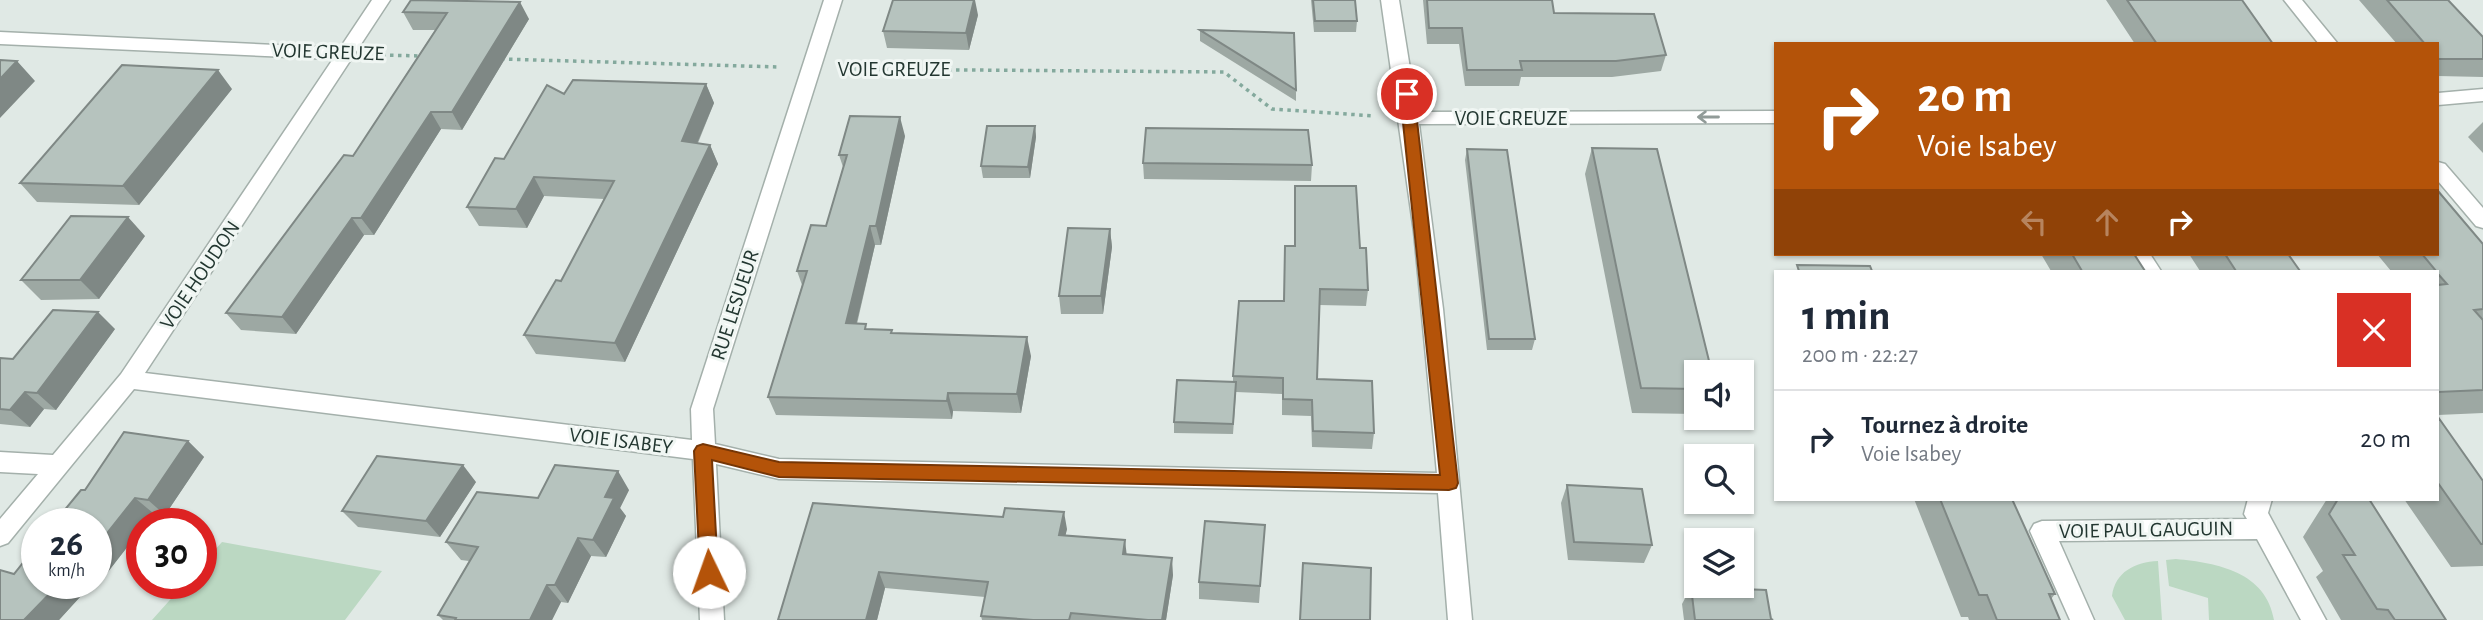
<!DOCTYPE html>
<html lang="fr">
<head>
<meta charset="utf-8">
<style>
  body { margin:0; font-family:"Alegreya Sans",sans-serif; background:#f6f6f7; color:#1f2937; height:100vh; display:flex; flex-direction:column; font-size:26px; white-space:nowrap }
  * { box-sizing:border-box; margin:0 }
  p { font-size:23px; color:#747a83 }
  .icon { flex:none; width:38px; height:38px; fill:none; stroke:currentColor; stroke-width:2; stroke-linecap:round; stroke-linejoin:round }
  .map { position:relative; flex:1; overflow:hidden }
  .panel { position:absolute; left:1774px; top:270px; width:665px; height:231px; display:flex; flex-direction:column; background:#fff; border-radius:0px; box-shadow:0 2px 5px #0004 }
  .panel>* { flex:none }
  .guide { position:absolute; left:1774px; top:42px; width:665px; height:214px; border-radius:0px; box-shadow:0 2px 5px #0004; background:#b45309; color:#fff; overflow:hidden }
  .fabs { position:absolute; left:1684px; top:360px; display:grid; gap:14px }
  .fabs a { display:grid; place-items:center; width:70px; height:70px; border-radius:0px; background:#fff; box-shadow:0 2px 5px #0004; font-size:35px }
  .speed { position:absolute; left:21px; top:508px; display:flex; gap:14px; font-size:35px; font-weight:700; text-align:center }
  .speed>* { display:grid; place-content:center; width:91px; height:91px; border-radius:50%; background:#fff; box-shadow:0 2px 5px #0004; line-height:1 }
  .speed small { font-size:18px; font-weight:400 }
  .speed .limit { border:10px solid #d22; background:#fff; color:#111 }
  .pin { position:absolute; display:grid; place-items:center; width:60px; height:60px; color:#fff; margin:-30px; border:4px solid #fff; border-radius:50%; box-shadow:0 2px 7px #0007 }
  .me { position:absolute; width:77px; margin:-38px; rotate:357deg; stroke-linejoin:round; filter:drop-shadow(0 0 5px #0008) }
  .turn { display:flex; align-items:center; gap:24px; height:147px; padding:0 28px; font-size:32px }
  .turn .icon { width:91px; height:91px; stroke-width:2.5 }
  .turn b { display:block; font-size:49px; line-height:60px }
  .lanes { display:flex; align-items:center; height:66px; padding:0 28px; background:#0003; justify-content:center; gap:35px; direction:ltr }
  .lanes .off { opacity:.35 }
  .round { display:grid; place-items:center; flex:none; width:74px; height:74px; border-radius:0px; background:#f6f6f7 }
  .head { display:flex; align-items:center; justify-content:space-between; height:119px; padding:0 28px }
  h1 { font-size:42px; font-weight:600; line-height:52px }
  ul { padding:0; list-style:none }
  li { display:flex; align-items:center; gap:21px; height:98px; padding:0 28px; border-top:2px solid #e0e1e3 }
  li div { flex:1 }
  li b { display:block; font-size:26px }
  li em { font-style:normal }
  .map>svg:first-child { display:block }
  .green { fill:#bbd8c2 }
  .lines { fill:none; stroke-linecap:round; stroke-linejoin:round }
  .minor-casing { stroke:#a4b0ab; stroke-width:3 }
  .path { stroke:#84a99d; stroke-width:3.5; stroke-dasharray:3.5 4.5; stroke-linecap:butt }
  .minor { fill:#fff; fill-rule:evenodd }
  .wall { fill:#9da8a3 }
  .shaded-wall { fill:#7f8885 }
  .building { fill:#b6c3be; stroke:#7f8885; stroke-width:2 }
  .oneway { stroke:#919b98 }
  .route { fill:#b45309; stroke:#753606; stroke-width:2 }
  .labels { text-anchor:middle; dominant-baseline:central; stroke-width:6; stroke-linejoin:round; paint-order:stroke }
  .street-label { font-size:21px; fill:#233731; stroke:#f0f6f3 }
</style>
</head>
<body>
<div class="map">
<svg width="2483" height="620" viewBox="0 0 2483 620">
  <rect width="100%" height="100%" fill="#e0e9e5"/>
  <path class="green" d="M 222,542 L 382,571 L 345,620 L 152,620 L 185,583 L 201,583 L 201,565 Z
    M 2176,559 C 2218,563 2266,572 2274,620 L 2209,620 L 2208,598 L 2169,586 L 2166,560 Z
    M 2158,561 L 2162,620 L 2125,620 L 2112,596 C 2115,572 2135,562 2158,561 Z"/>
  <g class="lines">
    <g class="minor-casing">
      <path id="minor" d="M 372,0 L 390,0 L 145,373 L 692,440 L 691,409 L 824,0 L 842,0 L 713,409 L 715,444 L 779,459 L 1437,473 L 1414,232 L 1381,0 L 1399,0 L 1417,112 L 1776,111 L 1776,123 L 1419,124 L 1443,309 L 1472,620 L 1448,620 L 1438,493 L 779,479 L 716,464 L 724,620 L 700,620 L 693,459 L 134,389 L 8,543 L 0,546 L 0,519 L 38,474 L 0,472 L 0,452 L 53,455 L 121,374 L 333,59 L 0,44 L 0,32 L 340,48 Z
        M 2284,0 L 2302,0 L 2338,44 L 2319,44 Z
        M 2483,89 L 2483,101 L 2438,105 L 2438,93 Z
        M 2438,162 L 2445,164 L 2483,208 L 2483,228 L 2476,226 L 2438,181 Z
        M 2130,254 L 2150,254 L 2161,271 L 2140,271 Z
        M 2248,499 L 2272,499 L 2268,513 L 2326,620 L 2301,620 L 2257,539 L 2059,541 L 2094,620 L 2070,620 L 2030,531 L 2034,524 L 2042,521 L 2247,519 L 2244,514 Z"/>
    </g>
    <path class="path" d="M 382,55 L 422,56
      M 501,59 L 779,67
      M 844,69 L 1224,72 L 1272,109 L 1375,116"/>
    <use href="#minor" class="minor"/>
  </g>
  <path class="wall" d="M 1311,0 L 1355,0 L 1357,21 L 1356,32 L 1314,32 Z
    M 1423,0 L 1552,0 L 1554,13 L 1666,55 L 1661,71 L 1612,77 L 1521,77 L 1519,86 L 1465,86 L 1459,44 L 1427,44 Z
    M 2106,0 L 2242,0 L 2273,44 L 2135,44 Z
    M 2359,0 L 2448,0 L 2483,37 L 2483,77 L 2438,76 L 2438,44 L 2397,44 Z
    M 480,1 L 529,19 L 462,130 L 441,129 L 374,235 L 364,235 L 296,334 L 241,330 L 226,313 L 353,156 L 435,30 L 413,30 L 403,12 Z
    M 978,15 L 969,50 L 887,48 L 883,31 Z
    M 1200,30 L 1296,90 L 1296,101 L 1200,41 Z
    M 706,84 L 714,103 L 698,143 L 710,145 L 718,164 L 625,362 L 536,354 L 524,335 L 561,281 L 604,199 L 544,196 L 527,228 L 479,226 L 467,207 L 504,159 L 564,94 Z
    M 232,89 L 139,205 L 37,202 L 20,183 Z
    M 2483,122 L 2483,153 L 2468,137 Z
    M 1035,126 L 1036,137 L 1030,178 L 983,178 L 981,166 Z
    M 905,136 L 881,245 L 875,245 L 857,324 L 868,330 L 1031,356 L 1021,413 L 953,411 L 952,419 L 776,415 L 768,397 L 802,285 L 797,271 L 826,226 L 843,167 L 839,155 Z
    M 1592,148 L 1696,373 L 1696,414 L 1632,413 L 1585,174 Z
    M 1467,149 L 1535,339 L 1532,350 L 1487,350 L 1465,160 Z
    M 1143,163 L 1312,165 L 1311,181 L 1144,179 Z
    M 1295,186 L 1360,248 L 1368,290 L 1366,306 L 1319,305 L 1317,379 L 1374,433 L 1372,449 L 1312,447 L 1311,416 L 1282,415 L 1282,394 L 1236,392 L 1233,434 L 1174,433 L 1174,422 L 1233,382 L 1233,376 L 1284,301 L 1295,246 Z
    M 1110,229 L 1112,247 L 1103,314 L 1061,314 L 1059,296 Z
    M 145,236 L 99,299 L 41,300 L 21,280 Z
    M 2483,244 L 2483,413 L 2438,415 L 2438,271 L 2391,271 L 2377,254 L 2438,254 Z
    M 2041,254 L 2134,254 L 2145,271 L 2051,271 Z
    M 2189,254 L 2288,254 L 2300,271 L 2200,271 Z
    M 115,329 L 56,410 L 44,409 L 30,427 L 0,424 L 0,358 L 13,359 Z
    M 2438,417 L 2483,481 L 2483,566 L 2451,567 L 2404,499 L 2438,499 Z
    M 188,441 L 204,457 L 165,515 L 153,513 L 142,523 L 142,528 L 97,586 L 90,586 L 59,620 L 0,620 L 37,583 L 96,583 L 85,490 Z
    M 476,482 L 440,537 L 358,527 L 342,511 Z
    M 1567,485 L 1652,545 L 1644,563 L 1568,560 L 1561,503 Z
    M 629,490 L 620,508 L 626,516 L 606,557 L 591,556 L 568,603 L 561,602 L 552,620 L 443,620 L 438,615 L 469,561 L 461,560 L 446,542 L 538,498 Z
    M 1914,499 L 2012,499 L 2055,594 L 2051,599 L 2059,620 L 1969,620 L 1968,617 L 1961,617 Z
    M 2327,499 L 2369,499 L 2446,620 L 2341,620 L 2316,577 L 2323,571 L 2303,537 Z
    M 813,503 L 1067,529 L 1065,535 L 1127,555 L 1173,575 L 1166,620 L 982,620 L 981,616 L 985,597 L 885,588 L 877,620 L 778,620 Z
    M 1265,525 L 1259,603 L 1199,599 L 1199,582 Z
    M 1691,587 L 1771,619 L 1773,620 L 1684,620 L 1682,604 Z"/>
  <path class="shaded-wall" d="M 968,0 L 975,0 L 978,15 L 969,50 L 966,33 Z
    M 520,2 L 529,19 L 462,130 L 452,112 Z
    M 17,61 L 35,81 L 0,118 L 0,79 Z
    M 218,70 L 232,89 L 139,205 L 123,186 Z
    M 706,84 L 714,103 L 690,160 L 682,141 Z
    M 431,112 L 441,129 L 374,235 L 361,218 Z
    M 900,117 L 905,136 L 881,245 L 876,226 Z
    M 1035,126 L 1036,137 L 1030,178 L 1028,167 Z
    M 710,145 L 718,164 L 625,362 L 615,343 Z
    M 534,177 L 544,196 L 527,228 L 516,209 Z
    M 128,217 L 145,236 L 99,299 L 80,280 Z
    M 352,218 L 364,235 L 296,334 L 282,317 Z
    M 870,226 L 875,245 L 852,342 L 846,323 Z
    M 1110,229 L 1112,247 L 1103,314 L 1101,296 Z
    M 98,312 L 115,329 L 56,410 L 37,393 Z
    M 1027,337 L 1031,356 L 1021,413 L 1017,394 Z
    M 25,392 L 44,409 L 30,427 L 10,410 Z
    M 948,393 L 953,411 L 952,419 L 947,401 Z
    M 188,441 L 204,457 L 165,515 L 148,500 Z
    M 463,465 L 476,482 L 440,537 L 426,521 Z
    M 618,471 L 629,490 L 620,508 L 626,516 L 606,557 L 593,540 L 605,497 Z
    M 135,498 L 153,513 L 145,523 L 142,523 L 142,528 L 97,586 L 92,583 L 96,583 L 96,547 Z
    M 1064,512 L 1067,529 L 1062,551 L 1059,535 Z
    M 578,538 L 591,556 L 568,603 L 555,585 Z
    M 1125,540 L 1127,557 L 1123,554 Z
    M 1172,558 L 1173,575 L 1166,620 L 1162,620 Z
    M 879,572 L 885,588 L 877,620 L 866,620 Z
    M 60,583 L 86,583 L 90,586 L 59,620 L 24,620 Z
    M 547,585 L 561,602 L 552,620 L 530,620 Z"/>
  <path class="building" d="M 411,0 L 520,2 L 452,112 L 431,112 L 361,218 L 352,218 L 282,317 L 226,313 L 344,155 L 353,156 L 447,13 L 403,12 Z
    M 893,0 L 974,0 L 966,33 L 883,31 Z
    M 1313,0 L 1355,0 L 1357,21 L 1315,21 Z
    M 1427,0 L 1552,0 L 1554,13 L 1654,14 L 1666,55 L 1616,61 L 1520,61 L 1522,70 L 1467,70 L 1462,28 L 1429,28 Z
    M 2127,0 L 2242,0 L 2273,44 L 2157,44 Z
    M 2387,0 L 2448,0 L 2483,37 L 2483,59 L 2439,59 L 2438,58 L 2438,44 L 2425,44 Z
    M 1200,30 L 1294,33 L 1296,90 Z
    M 0,60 L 17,61 L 0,79 Z
    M 122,65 L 218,70 L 123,186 L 20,183 Z
    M 573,80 L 706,84 L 682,141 L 710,145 L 615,343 L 524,335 L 556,280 L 561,281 L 614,181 L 534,177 L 516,209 L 467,207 L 495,158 L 504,159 L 547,85 L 564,94 Z
    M 850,116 L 900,117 L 876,226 L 870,226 L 846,323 L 866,324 L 865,329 L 892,330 L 891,333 L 1027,337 L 1017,394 L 948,393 L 947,401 L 768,397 L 807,271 L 797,271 L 811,225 L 826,226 L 847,155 L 839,155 Z
    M 987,126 L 1035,126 L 1028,167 L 981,166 Z
    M 1146,128 L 1308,130 L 1312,165 L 1143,163 Z
    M 1592,148 L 1657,149 L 1712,373 L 1696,373 L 1696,389 L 1641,388 Z
    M 1467,149 L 1507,150 L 1535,339 L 1489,339 Z
    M 1295,186 L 1356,186 L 1360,248 L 1366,248 L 1368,290 L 1320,289 L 1317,379 L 1372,381 L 1374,433 L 1313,431 L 1312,400 L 1283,399 L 1283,378 L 1233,376 L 1239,301 L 1284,301 L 1285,246 L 1295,246 Z
    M 2438,191 L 2483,244 L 2483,309 L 2474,310 L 2483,320 L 2483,390 L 2438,392 L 2438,285 L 2447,284 L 2438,274 L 2438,271 L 2436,271 L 2422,254 L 2438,254 Z
    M 71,216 L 128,217 L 80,280 L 21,280 Z
    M 1068,228 L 1110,229 L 1101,296 L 1059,296 Z
    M 2072,254 L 2134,254 L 2145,271 L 2082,271 Z
    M 2225,254 L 2288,254 L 2300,271 L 2236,271 Z
    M 1797,265 L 1870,266 L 1872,271 L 1799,271 Z
    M 53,310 L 98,312 L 37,393 L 25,392 L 10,410 L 0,409 L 0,358 L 13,359 Z
    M 1177,380 L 1236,382 L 1233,424 L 1174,422 Z
    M 2438,417 L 2483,481 L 2483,544 L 2481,544 L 2438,483 Z
    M 124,432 L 188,441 L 148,500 L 135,498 L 96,547 L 96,523 L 54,523 L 81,490 L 85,490 Z
    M 377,456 L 463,465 L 426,521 L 342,511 Z
    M 555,465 L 618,471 L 605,497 L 614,498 L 593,540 L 578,538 L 555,585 L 547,585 L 530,620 L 455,620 L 456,618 L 438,615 L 478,547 L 446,542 L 477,492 L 538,498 Z
    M 1567,485 L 1642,489 L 1652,545 L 1574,542 Z
    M 1940,499 L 2012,499 L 2055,594 L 2049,594 L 2060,620 L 1997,620 L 1987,595 L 1979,595 Z
    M 2338,499 L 2369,499 L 2446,620 L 2395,620 L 2388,610 L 2377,609 L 2343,555 L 2355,555 L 2329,514 Z
    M 813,503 L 1003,517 L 1005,508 L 1064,512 L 1059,535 L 1125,540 L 1123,554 L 1172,558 L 1162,620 L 1148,620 L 1071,613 L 1069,620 L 1033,620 L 981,616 L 988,582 L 879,572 L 866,620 L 778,620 Z
    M 1205,521 L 1265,525 L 1260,586 L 1199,582 Z
    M 37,545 L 37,583 L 60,583 L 24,620 L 0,620 L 0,570 L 14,574 Z
    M 1303,563 L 1371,568 L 1370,620 L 1300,620 Z
    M 1691,587 L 1766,590 L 1771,619 L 1773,620 L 1695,620 Z"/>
  <defs><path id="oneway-shaft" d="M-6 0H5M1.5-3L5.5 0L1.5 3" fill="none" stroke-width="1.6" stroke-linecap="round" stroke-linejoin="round" transform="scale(1.75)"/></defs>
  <use class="oneway" href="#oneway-shaft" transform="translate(1708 117) rotate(180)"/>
  <path class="route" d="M 1407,90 L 1414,94 L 1458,483 L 1456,488 L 1449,490 L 779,477 L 712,460 L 718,572 L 716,577 L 709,580 L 703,577 L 700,572 L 694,451 L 697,446 L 703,444 L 779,462 L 1440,475 L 1400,94 Z"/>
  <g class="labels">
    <g class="street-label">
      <text transform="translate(328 52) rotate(2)">VOIE GREUZE</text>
      <text x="894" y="69">VOIE GREUZE</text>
      <text x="1511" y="118">VOIE GREUZE</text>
      <text transform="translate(200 275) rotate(-56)">VOIE HOUDON</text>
      <text transform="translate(735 305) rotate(-72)">RUE LESUEUR</text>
      <text transform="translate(621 441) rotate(7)">VOIE ISABEY</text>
      <text transform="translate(2146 530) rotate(-1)">VOIE PAUL GAUGUIN</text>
    </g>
  </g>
</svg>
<div class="fabs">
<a><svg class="icon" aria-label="sound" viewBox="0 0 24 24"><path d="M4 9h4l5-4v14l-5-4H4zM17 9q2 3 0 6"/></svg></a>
<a><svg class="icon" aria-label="search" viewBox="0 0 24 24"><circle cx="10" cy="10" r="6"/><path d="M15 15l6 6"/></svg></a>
<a><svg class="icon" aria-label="layers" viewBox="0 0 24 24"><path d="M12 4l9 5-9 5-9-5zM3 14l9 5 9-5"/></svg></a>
</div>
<div class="speed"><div>26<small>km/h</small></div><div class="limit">30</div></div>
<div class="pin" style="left:1407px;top:94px;background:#d93025"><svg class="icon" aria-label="arrive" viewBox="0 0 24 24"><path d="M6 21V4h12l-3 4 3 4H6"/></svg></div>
<svg class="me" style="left:709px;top:572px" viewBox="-20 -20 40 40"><circle r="19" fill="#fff"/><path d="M0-13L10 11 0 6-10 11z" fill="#b45309"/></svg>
<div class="guide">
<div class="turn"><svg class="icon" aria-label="right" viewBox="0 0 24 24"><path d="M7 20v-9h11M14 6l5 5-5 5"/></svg><div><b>20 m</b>Voie Isabey</div></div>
<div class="lanes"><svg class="icon off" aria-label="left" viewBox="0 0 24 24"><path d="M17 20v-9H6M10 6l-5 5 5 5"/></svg><svg class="icon off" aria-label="ahead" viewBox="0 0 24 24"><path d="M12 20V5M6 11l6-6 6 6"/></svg><svg class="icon" aria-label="right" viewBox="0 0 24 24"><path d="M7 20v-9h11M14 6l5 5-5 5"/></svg></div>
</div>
<section class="panel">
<div class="head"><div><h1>1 min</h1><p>200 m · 22:27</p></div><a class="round" style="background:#d93025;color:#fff"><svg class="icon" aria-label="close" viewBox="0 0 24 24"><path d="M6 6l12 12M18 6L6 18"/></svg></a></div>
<ul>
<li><svg class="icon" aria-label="right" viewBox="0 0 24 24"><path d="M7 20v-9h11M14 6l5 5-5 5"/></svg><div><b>Tournez à droite</b><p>Voie Isabey</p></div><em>20 m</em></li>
</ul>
</section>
</div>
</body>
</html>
